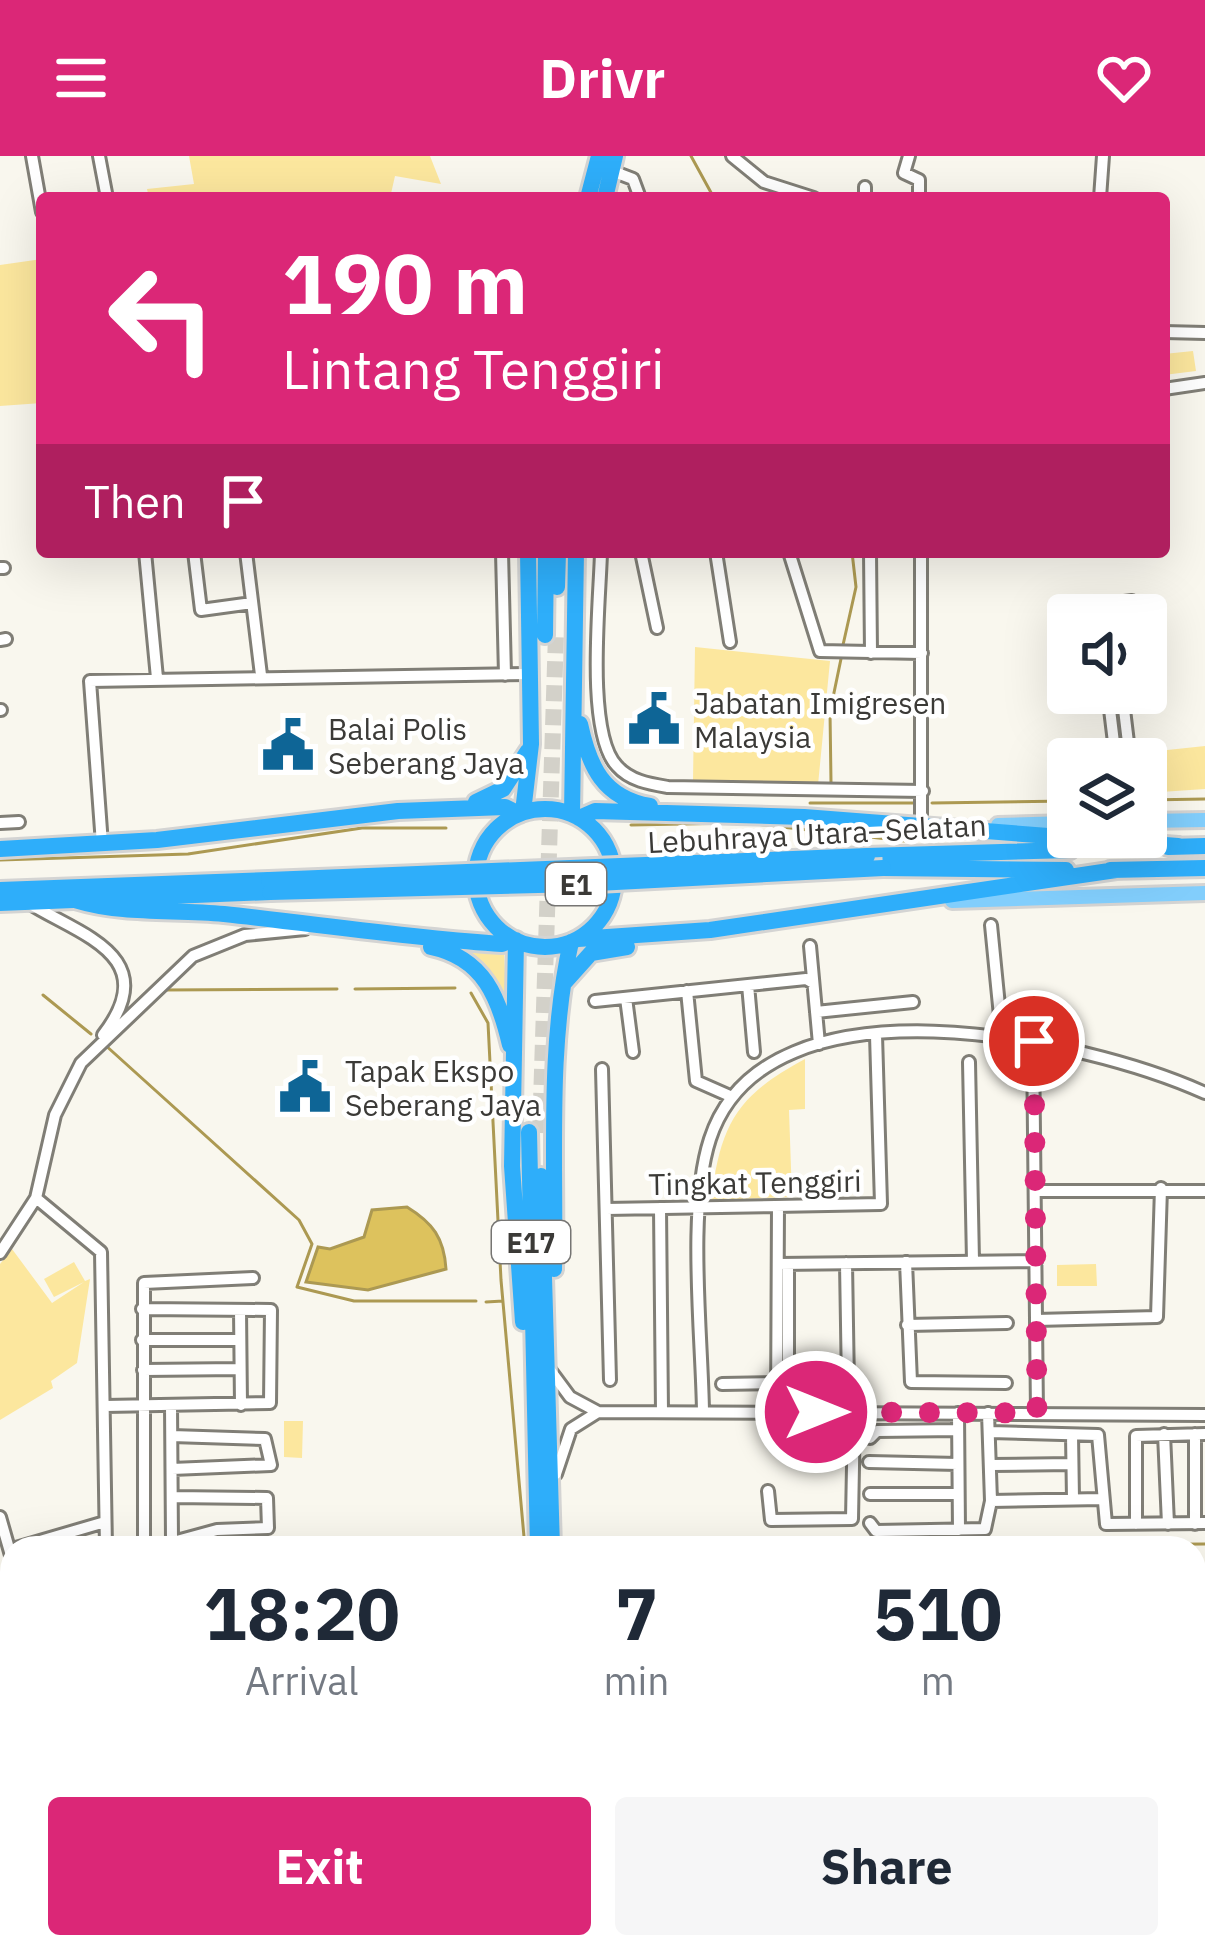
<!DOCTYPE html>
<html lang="en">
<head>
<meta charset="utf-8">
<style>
  body { margin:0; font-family:"IBM Plex Sans",sans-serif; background:#f6f6f7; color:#1f2937; height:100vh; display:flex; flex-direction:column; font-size:45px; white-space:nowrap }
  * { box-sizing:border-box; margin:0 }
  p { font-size:39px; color:#747a83 }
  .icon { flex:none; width:66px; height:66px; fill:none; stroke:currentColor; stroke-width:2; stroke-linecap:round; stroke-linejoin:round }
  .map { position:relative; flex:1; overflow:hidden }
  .details { position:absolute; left:0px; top:1380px; width:1206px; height:423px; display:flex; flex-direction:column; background:#fff; border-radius:36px 36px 0 0; box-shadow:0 12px 48px #0002 }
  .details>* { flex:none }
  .hud { position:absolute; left:36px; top:36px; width:1134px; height:366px; border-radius:12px; box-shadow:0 12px 48px #0002; background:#db2777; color:#fff; overflow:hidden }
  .tools { position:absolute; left:1047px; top:438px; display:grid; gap:24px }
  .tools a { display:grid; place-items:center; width:120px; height:120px; border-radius:12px; background:#fff; box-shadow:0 12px 48px #0002; font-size:60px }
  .pin { position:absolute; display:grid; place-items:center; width:102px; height:102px; color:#fff; margin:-51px; border:6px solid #fff; border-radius:50%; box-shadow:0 3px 12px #0007 }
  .me { position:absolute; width:132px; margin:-66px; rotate:90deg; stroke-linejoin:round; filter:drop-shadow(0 0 9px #0008) }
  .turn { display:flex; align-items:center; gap:42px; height:252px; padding:0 48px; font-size:54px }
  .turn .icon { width:156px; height:156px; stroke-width:2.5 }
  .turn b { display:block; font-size:84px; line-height:102px }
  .then { display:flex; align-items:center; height:114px; padding:0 48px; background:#0003; gap:24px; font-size:45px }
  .eta { display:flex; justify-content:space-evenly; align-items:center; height:204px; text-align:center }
  .eta b { font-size:72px; font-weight:700; line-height:84px }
  .button { display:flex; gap:24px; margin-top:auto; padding:24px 48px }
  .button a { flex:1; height:138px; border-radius:12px; background:#db2777; color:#fff; font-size:48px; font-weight:700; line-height:138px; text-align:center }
  .button a+a { background:#f6f6f7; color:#1f2937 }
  header { display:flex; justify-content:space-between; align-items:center; height:156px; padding:0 48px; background:#db2777; color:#fff; font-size:54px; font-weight:700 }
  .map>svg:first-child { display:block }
  .green { fill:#fce79e }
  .water { fill:#ddc25d; stroke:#ac9952; stroke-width:3 }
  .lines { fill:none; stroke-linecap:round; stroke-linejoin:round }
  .stream { stroke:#ac9952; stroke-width:3 }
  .highway-tunnel { stroke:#d3d1c9; stroke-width:16; stroke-dasharray:16 8; stroke-linecap:butt }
  .minor-casing { stroke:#807e76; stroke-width:16 }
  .major-casing { stroke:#d4d4d3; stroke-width:20 }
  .highway-casing { stroke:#d4d4d3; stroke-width:22 }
  .minor { stroke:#fff; stroke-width:10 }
  .major { stroke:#82cefc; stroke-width:14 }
  .highway { stroke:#2eaefa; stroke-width:16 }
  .highway-bridge-casing { stroke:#d4d4d3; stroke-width:22; stroke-linecap:butt }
  .highway-bridge { stroke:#2eaefa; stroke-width:16 }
  .route { stroke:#db2777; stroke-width:21; stroke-dasharray:0 37.8 }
  .labels { text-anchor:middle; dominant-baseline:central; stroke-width:9; stroke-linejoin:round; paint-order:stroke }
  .shield { fill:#fff; stroke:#767573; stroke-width:3 }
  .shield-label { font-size:27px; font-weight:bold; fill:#3b3a37 }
  .poi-label { font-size:30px; fill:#3b3a37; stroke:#fff; text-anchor:start }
  .street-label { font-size:30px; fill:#3b3a37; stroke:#fff }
</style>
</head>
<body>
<header><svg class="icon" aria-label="menu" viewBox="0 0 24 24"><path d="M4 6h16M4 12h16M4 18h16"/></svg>Drivr<svg class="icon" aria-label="heart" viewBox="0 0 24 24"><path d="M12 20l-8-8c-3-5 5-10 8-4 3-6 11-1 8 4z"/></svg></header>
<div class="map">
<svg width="1205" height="1801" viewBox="0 0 1205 1801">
  <rect width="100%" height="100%" fill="#f9f7ee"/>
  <path class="green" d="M 189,0 L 430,0 L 441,28 L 395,20 L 390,42 L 149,42 L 147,33 L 194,28 Z
    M 42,103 L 42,247 L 0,250 L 0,109 Z
    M 1193,195 L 1196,215 L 1164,219 L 1164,198 Z
    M 695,491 L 830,505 L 818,629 L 693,625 Z
    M 1205,590 L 1205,633 L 1146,637 L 1146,603 L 1139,603 L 1139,597 Z
    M 434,786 L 504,791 L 507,866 L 501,841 Z
    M 805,903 L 805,953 L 789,954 L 792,1041 L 711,1044 C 721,968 736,940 805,903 Z
    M 12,1093 L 52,1147 L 84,1126 L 54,1141 L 44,1123 L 74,1106 L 85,1125 L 90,1123 L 77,1207 L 51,1225 L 53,1232 L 0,1264 L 0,1108 Z
    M 1096,1108 L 1097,1130 L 1057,1130 L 1057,1109 Z
    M 284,1265 L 303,1265 L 302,1302 L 284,1301 Z
    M 12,1483 L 12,1771 L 0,1678 L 0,1485 Z"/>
  <path class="water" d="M 407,1051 C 433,1067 444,1082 446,1113 L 368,1134 L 306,1126 L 318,1091 L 330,1093 L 364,1081 L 372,1054 Z"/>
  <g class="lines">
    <path class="stream" d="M 691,0 L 714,42
      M 843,489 L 856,431 L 852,396
      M 831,626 L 830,556 L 842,498
      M 1146,644 L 1205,643
      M 810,647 L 918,647
      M 932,647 L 1068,645
      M 747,667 L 905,685
      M 631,669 L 737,667
      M 0,704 L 188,698 L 362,672 L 446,672
      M 355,833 L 455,832
      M 162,834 L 337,833
      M 471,837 L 488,867 L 501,1124 L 525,1392
      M 43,839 L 91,878
      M 104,888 L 299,1064 L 312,1088 L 297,1131 L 354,1145 L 476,1145
      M 486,1146 L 503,1145
      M 212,1392 L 446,1392
      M 647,1392 L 1205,1388
      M 0,1453 L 6,1451
      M 439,1801 L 442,1791"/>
    <path class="highway-tunnel" d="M 540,977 L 556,478"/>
    <g class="minor-casing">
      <path id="minor" d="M 32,0 L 42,56
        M 99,0 L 107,42
        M 732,0 L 764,26 L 814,42
        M 909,0 L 904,17 L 919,24 L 919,42
        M 612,15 L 633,23 L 640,42
        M 865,31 L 865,42
        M 1100,42 L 1103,0
        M 1164,176 L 1205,177
        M 1164,233 L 1205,227
        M 145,396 L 157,522
        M 194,396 L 201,454 L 252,447
        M 246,396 L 261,519
        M 502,396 L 505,519
        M 601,396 C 600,443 585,577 617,610 C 630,625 650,628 668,631 L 923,635
        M 641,396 L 657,472
        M 716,396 L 730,486
        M 789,396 L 820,495 L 922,497
        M 870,396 L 871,497
        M 921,396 L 921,673
        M 0,412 L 4,412
        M 1109,459 L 1108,448 L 1132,445 L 1129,459
        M 0,484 L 6,483
        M 1108,537 L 1116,603
        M 1122,537 L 1130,603
        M 0,554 L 1,554
        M 0,667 L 19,666
        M 102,688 L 90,525 L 529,518
        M 29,747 C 77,778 165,799 103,879
        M 991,769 L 1002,880
        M 810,790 L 819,888
        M 748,829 L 754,896
        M 687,835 L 696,925 L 730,940
        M 626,842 L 633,896
        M 595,845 L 806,823 L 813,827
        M 816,856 L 913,846
        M 1033,885 L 1037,1257
        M 969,906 L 973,1105
        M 602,913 L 610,1224
        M 1035,1035 L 1205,1035
        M 36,1042 L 101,1096 L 106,1392
        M 660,1052 L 662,1256
        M 606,1053 L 881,1048 L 876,879
        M 0,1097 L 36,1042 L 55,959 L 81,907 L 193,800 L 245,779 L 305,773
        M 906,1106 L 911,1226 L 1006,1227
        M 846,1107 L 848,1230
        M 779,1108 L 1036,1105
        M 788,1108 L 788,1222
        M 240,1154 L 241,1249
        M 1036,1164 L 1157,1161 L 1161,1032
        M 907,1169 L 1007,1167
        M 142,1184 L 240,1184
        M 143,1214 L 240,1213
        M 550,1214 L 570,1241 L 598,1256 L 1205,1259
        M 722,1228 L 779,1227
        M 171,1249 L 172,1384
        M 105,1250 L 270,1247 L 271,1154 L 142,1153
        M 703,1256 C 702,1180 687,1053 710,983 C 766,812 1086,883 1205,937
        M 777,1256 L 778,1050
        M 958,1257 L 959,1374
        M 990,1276 L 1098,1279 L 1106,1368 L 1205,1367
        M 1164,1278 L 1168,1368
        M 1195,1278 L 1195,1368
        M 1072,1279 L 1073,1343
        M 172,1280 L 265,1283 L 271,1309 L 172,1313
        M 870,1282 L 877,1275 L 958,1274
        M 869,1306 L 958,1308
        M 991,1309 L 1072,1308
        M 556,1318 L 571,1273 L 598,1256
        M 768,1335 L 771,1364 L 852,1363 L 854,1257
        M 870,1338 L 958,1338
        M 991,1345 L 1102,1343
        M 0,1361 L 12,1403
        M 870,1367 L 876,1375 L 985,1373 L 991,1345 L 988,1257
        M 1136,1368 L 1136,1280 L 1205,1278
        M 16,1392 L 105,1366
        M 144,1392 L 144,1127 L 253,1122
        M 151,1392 L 217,1374 L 268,1372 L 267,1342 L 172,1341
        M 0,1477 L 12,1476
        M 1194,1501 L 1205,1501
        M 1194,1551 L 1205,1551
        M 1194,1576 L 1205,1579
        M 0,1719 L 12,1781
        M 314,1791 L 353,1801
        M 1130,1791 L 1130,1801
        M 52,1801 L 53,1791
        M 301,1801 L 303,1791
        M 500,1801 L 501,1791
        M 1032,1801 L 1048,1797"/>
    </g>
    <g class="major-casing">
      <path id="major" d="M 1146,665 L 1205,664
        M 998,669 L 1068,667
        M 952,745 L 1205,737
        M 1194,1710 L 1205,1710
        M 1023,1801 L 1023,1791"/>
    </g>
    <g class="highway-casing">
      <path id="highway" d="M 588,42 L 599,0
        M 605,42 L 615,0
        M 557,431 L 558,396
        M 545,479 L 546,396
        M 580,568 C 589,610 603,642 650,650
        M 476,646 L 503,633 L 528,595
        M476 722a69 69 0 1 1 138 0a69 69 0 1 1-138 0Z
        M 523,656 L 531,588 L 528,396
        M 572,658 L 576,396
        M 579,662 L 595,655 L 804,661 L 1178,690
        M 1168,691 L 1205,690
        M 0,693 L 157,684 L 398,655 L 505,651 L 519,658
        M 867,700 L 1070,694
        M 883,712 L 1066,714
        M 1110,714 L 1205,712
        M 0,734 L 269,724
        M 75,744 C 124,759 173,753 224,758 C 317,768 409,782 502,788 L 513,783
        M 0,747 L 270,736
        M 578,783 L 710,774 L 1116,714
        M 516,784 L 512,1010 L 523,1166
        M 431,791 C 484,802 499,842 510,889
        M 565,826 L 591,797 L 627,791
        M 529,976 L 538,1392
        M 541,1020 L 552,1392
        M 554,1113 C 556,1003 547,892 571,786
        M 458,1801 L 462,1791
        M 473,1801 L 477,1791"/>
    </g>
    <use href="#minor" class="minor"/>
    <use href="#major" class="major"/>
    <use href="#highway" class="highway"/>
    <g class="highway-bridge-casing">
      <path id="highway-bridge" d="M 269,724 L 867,700
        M 270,736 L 578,728 L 883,712"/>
    </g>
    <use href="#highway-bridge" class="highway-bridge"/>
  </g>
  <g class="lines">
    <path class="route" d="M 816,1256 L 1037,1257 L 1034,885"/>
  </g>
  <defs>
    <g id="civic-bare" transform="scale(4.14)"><path d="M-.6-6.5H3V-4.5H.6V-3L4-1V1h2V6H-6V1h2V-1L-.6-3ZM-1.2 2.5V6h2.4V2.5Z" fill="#0e6596" stroke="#fff" stroke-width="2.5" paint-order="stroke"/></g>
  </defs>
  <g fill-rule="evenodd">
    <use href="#civic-bare" x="654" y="563"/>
    <use href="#civic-bare" x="288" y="589"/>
    <use href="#civic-bare" x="305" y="931"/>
  </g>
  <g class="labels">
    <g class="shield">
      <rect x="546" y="707" width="60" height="42" rx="9"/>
      <rect x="492" y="1065" width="78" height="42" rx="9"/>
    </g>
    <g class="shield-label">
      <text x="576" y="728">E1</text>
      <text x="531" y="1086">E17</text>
    </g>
    <g class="poi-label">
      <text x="694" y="546">Jabatan Imigresen<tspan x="694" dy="34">Malaysia</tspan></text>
      <text x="328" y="572">Balai Polis<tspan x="328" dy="34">Seberang Jaya</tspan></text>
      <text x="345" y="914">Tapak Ekspo<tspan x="345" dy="34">Seberang Jaya</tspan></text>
    </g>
    <g class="street-label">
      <text transform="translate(817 677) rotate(-3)">Lebuhraya Utara–Selatan</text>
      <text transform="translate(755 1026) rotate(-1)">Tingkat Tenggiri</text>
    </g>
  </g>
</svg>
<div class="tools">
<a><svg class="icon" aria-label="sound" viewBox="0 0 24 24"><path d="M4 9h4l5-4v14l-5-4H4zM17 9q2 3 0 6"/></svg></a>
<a><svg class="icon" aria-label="layers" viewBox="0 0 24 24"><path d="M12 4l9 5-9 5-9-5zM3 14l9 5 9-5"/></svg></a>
</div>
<div class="pin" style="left:1034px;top:885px;background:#d93025"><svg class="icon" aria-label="arrive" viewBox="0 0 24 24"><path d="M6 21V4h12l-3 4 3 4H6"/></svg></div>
<svg class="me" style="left:816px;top:1256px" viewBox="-20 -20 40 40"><circle r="17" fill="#db2777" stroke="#fff" stroke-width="3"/><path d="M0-11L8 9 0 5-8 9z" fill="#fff"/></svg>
<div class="hud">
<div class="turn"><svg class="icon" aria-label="left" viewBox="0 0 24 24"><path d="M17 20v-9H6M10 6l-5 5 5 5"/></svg><div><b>190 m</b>Lintang Tenggiri</div></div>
<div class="then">Then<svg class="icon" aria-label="arrive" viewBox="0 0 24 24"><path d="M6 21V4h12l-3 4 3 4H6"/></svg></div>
</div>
<section class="details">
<div class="eta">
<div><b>18:20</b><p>Arrival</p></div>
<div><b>7</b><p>min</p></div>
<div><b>510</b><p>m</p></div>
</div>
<div class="button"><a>Exit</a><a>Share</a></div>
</section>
</div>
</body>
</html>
